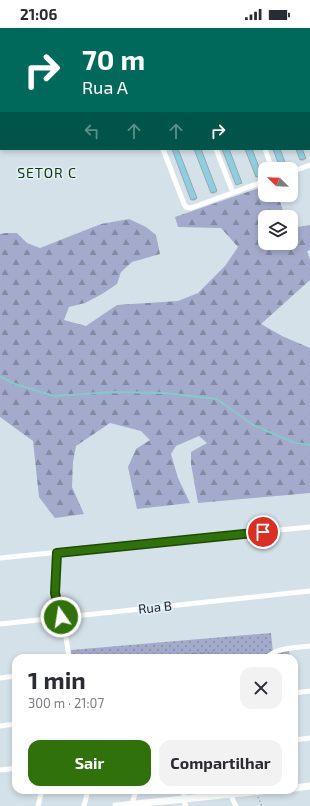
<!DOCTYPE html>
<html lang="pt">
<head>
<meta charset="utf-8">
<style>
  body { margin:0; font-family:"Exo 2",sans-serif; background:#f2f2f3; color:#2b2b33; height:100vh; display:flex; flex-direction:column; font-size:15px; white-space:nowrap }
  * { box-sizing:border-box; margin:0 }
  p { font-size:13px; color:#7c7c81 }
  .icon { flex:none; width:22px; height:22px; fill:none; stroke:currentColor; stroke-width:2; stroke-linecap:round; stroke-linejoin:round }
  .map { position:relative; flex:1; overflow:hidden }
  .sheet { position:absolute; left:12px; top:626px; width:286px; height:140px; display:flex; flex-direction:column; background:#fff; border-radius:12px; box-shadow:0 2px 6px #0003 }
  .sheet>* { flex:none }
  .guide { position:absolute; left:0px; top:0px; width:310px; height:122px; box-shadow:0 2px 6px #0003; background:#00695c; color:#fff; overflow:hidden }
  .needle { width:26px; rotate:293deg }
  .buttons { position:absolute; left:258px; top:134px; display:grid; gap:8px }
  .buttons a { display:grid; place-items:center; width:40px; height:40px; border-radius:8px; background:#fff; box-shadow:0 2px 6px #0003; font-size:20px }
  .pin { position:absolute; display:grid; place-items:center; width:34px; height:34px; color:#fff; margin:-17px; border:2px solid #fff; border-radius:50%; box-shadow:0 1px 4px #0007 }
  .me { position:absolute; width:44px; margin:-22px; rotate:347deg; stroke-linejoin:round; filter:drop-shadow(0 0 3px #0008) }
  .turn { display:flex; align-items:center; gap:14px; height:84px; padding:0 16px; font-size:18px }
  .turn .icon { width:52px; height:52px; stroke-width:2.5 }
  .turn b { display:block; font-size:28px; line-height:34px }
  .lanes { display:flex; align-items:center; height:38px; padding:0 16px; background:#0003; justify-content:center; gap:20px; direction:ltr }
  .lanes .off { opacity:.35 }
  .round { display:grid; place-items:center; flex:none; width:42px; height:42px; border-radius:12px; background:#f2f2f3 }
  .summary { display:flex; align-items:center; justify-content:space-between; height:68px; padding:0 16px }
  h1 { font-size:24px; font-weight:700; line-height:30px }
  .cta { display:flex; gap:8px; margin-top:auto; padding:8px 16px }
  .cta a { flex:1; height:46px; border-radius:12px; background:#30710b; color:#fff; font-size:16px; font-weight:700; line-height:46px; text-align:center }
  .cta a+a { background:#f2f2f3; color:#2b2b33 }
  .status { display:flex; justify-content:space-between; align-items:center; height:28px; padding:0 20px; background:#fff; direction:ltr }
  .status svg { height:11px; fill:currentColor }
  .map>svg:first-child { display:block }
  .forest { fill:url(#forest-firs) }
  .park { fill:url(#park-dots) }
  .shadow { fill:#0003 }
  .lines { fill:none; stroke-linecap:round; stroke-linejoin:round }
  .stream { stroke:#85cacb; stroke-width:2 }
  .building { fill:#8fcee0; stroke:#98a7ab }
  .path { stroke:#757d82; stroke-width:1; stroke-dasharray:1 3; stroke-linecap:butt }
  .street { stroke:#fff; stroke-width:5 }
  .secondary { stroke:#fff; stroke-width:7 }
  .route-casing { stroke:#1f4907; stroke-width:10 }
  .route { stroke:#30710b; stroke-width:7 }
  .labels { text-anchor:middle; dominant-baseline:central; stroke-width:3.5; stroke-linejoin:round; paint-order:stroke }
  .street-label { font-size:13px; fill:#1c2023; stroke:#e1eef7 }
  .neighbourhood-label { font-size:14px; letter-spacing:1px; fill:#163608; stroke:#e1eef7 }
</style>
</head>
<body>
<div class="status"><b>21:06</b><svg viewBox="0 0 49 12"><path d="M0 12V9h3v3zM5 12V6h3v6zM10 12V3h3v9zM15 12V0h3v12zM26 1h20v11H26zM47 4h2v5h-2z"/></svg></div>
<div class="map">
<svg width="310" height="778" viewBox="0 0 310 778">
  <defs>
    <pattern id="forest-firs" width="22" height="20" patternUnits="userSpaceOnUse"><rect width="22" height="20" fill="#a4aacb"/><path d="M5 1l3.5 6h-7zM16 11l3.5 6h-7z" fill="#858aa4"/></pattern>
    <pattern id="park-dots" width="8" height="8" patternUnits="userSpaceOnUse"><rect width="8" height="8" fill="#a4aacb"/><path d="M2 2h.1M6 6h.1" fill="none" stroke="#858aa4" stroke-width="1.8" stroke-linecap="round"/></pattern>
  </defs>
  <rect width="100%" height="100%" fill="#d4e1e9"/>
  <path class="forest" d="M 265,158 L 265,167 L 278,167 L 285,189 L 265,189 L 265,215 L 291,215 L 291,200 L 310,197 L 310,222 L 307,223 L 310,232 L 310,252 L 261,296 L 282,308 L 310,320 L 310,465 L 198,475 L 191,436 L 191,424 L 207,415 L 199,408 L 176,418 L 171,426 L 178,450 L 190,475 L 137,481 L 128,439 L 136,421 L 150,412 L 141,403 L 110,395 L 76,418 L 73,434 L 72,459 L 84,486 L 55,490 L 39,469 L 33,413 L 0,389 L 0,206 L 6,205 L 17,205 L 27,215 L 40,220 L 101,196 L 129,191 L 146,199 L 156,207 L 160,226 L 132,234 L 121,244 L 117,256 L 102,266 L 85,275 L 69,279 L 64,292 L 86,298 L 117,277 L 178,273 L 198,265 L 225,238 L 238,219 L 221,200 L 178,199 L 175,189 Z"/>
  <path class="park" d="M 271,605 L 273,625 L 289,623 L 290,630 L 71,630 L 71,622 Z"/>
  <path class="shadow" d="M 173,121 L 178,121 L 197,171 L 193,173 L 192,172 Z
    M 195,121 L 201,121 L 217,164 L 213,166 L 212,164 Z
    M 297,121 L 302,121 L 306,131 L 302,133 L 301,132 Z"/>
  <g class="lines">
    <path class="stream" d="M 0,348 L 12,355 L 54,368 L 114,364 L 165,365 L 217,371 L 253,397 L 295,415 L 310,417"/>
  </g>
  <path class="building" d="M 172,121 L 178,121 L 197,170 L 191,172 Z
    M 194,121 L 201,121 L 217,163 L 211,165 Z
    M 222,121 L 229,121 L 242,155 L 236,157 Z
    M 245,121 L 252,121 L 262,147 L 256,149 Z
    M 273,121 L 280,121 L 286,137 L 280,140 Z
    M 296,121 L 302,121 L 306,130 L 300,132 Z"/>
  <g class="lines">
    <path class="path" d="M 140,630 L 213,624 L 222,630
      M 258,769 L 262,778"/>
    <path class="street" d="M 167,0 L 167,1
      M 218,0 L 218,1
      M 309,32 L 310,31
      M 163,121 L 184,176 L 186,179 L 191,180 L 265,153
      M 216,121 L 233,165
      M 265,121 L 272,141
      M 291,144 L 310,137
      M 57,525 L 55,565 L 65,602 L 69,630
      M 0,530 L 310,499
      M 0,596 L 310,563
      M 266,630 C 278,619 294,620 310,618
      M 0,650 L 16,648
      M 294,665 L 310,663
      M 0,698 L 16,696
      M 294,712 L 310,710
      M 0,742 L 10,741 L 16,739
      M 185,762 L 183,772 L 186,778
      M 231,762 L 230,766 L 236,778
      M 38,778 L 42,762
      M 84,778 L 88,762
      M 133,778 L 132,776 L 136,762"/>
    <path class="secondary" d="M 270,0 L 270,1
      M 279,0 L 279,1
      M 85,1 L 88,0
      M 111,1 L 114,0
      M 0,33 L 1,35
      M 0,57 L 1,55
      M 309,81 L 310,84
      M 309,107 L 310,110
      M 294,760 L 310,758
      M 116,778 L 271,762"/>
  </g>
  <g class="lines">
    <g class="route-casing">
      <path id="route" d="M 61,589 L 55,565 L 57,525 L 263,504"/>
    </g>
    <use href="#route" class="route"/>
  </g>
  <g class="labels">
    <g class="street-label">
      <text transform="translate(155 579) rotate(-6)">Rua B</text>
    </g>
    <g class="neighbourhood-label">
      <text x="47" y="144">SETOR C</text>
    </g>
  </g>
</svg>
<div class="buttons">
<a><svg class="needle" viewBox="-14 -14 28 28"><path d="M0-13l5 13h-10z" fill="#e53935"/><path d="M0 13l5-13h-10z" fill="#7c7c81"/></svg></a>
<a><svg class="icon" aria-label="layers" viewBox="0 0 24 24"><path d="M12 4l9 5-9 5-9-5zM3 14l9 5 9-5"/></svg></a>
</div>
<div class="pin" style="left:263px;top:504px;background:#d93025"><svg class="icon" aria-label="arrive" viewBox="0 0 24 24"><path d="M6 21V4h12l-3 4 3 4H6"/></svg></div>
<svg class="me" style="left:61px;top:589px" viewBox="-20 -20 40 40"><circle r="17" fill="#30710b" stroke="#fff" stroke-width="3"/><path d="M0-11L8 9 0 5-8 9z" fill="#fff"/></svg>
<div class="guide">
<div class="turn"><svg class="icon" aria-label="right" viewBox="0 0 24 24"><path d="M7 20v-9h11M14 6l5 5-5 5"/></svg><div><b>70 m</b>Rua A</div></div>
<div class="lanes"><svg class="icon off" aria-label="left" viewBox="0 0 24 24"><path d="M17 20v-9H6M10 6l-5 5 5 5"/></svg><svg class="icon off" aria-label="ahead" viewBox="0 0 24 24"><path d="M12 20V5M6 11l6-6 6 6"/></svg><svg class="icon off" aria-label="ahead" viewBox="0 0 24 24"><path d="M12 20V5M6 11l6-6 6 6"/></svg><svg class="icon" aria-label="right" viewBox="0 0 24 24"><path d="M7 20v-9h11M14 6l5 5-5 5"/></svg></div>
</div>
<section class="sheet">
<div class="summary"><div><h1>1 min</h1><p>300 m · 21:07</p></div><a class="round"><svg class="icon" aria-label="close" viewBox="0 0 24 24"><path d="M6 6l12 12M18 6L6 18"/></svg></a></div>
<div class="cta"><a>Sair</a><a>Compartilhar</a></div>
</section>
</div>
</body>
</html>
